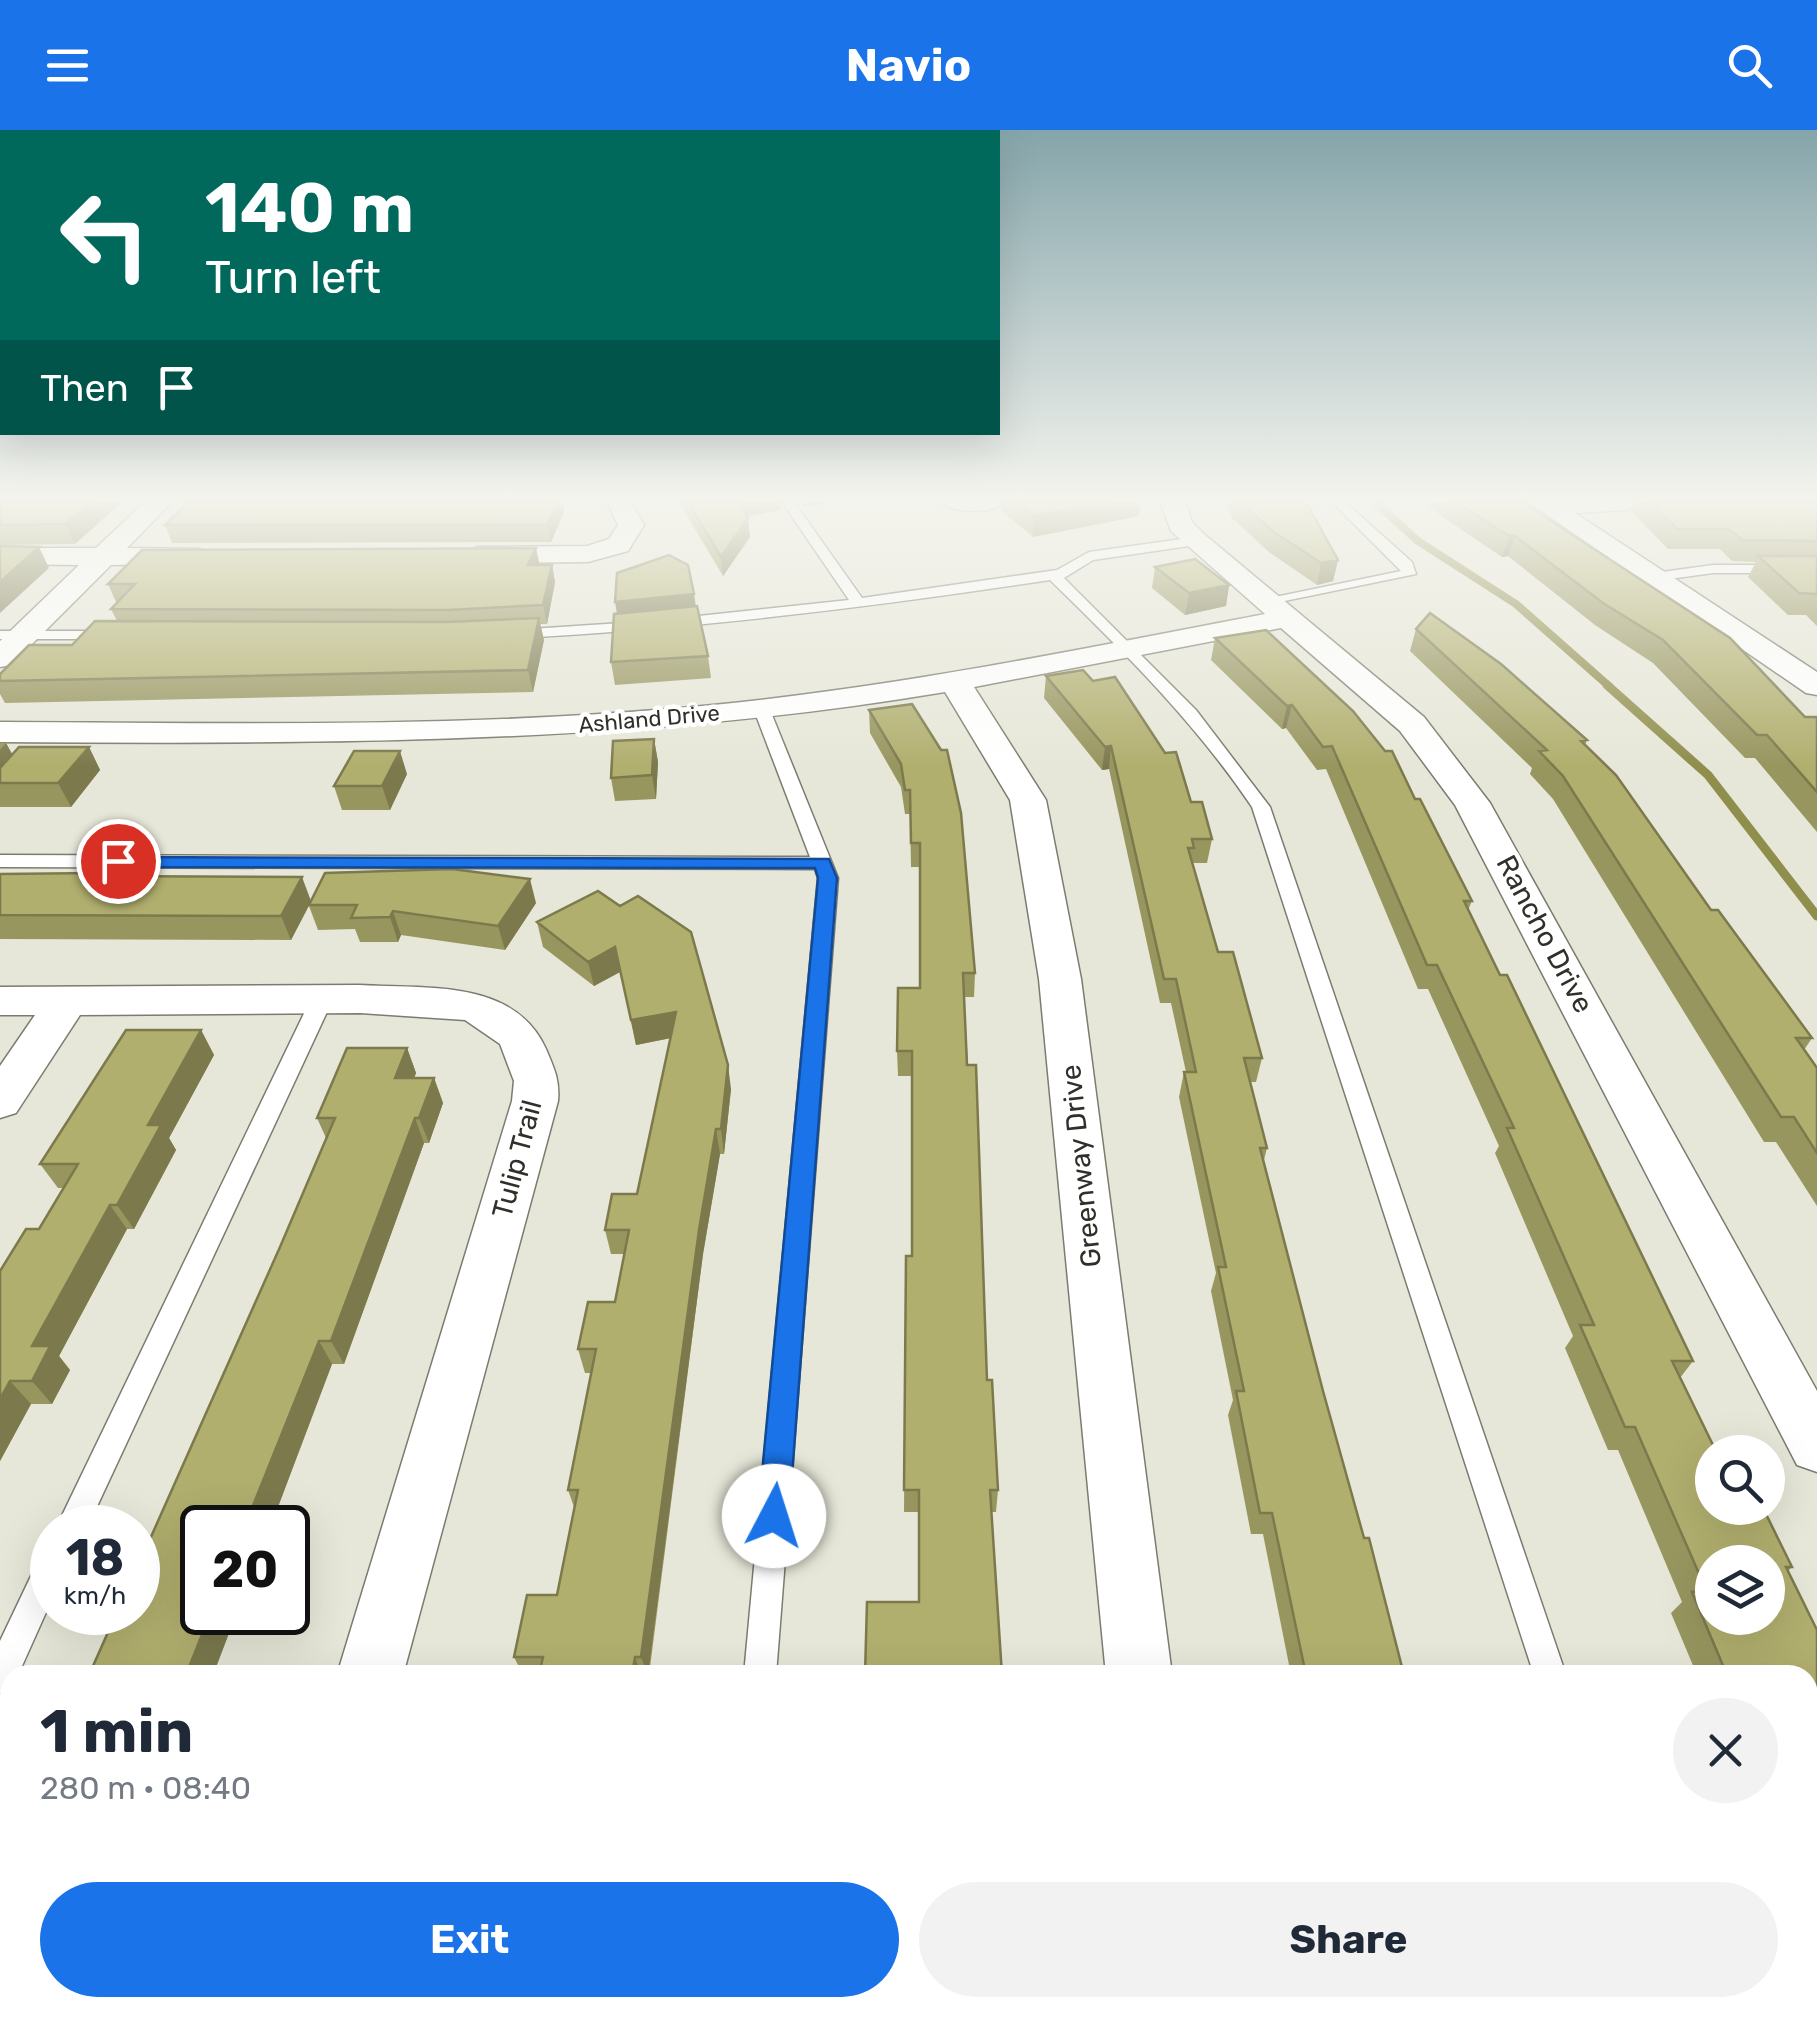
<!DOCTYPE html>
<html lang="en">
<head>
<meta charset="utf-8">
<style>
  body { margin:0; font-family:Rubik,sans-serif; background:#f2f2f3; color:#1f2937; height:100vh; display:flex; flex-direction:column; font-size:38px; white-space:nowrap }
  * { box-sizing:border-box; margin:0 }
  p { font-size:32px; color:#747a83 }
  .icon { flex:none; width:55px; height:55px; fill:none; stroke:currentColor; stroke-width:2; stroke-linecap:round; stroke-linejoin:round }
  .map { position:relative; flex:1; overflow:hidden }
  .sheet { position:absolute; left:0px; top:1535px; width:1818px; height:352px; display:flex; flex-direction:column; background:#fff; border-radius:30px 30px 0 0; box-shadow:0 10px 40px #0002 }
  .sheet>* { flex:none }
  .guide { position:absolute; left:0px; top:0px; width:1000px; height:305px; box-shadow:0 10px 40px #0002; background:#00695c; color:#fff; overflow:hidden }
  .tools { position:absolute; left:1695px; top:1305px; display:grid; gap:20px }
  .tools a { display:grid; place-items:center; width:90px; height:90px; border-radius:50%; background:#fff; box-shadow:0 10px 40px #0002; font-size:50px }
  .speed { position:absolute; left:30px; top:1375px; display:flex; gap:20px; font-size:50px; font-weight:700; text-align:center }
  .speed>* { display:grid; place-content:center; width:130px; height:130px; border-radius:50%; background:#fff; box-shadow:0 10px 40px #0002; line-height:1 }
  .speed small { font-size:25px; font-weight:400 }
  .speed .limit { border:5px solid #111; border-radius:15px; background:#fff; color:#111 }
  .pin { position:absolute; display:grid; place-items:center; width:85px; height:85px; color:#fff; margin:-42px; border:5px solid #fff; border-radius:50%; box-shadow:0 2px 10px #0007 }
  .me { position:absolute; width:110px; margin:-55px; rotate:5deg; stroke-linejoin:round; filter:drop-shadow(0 0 8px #0008) }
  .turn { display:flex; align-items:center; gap:35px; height:210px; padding:0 40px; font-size:45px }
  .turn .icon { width:130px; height:130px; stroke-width:2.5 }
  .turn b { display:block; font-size:70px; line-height:85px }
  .then { display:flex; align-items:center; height:95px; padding:0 40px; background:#0003; gap:20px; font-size:38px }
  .round { display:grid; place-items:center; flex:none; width:105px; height:105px; border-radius:52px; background:#f2f2f3 }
  .overview { display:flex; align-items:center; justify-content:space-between; height:170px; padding:0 40px }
  h1 { font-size:60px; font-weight:700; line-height:75px }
  .action { display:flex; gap:20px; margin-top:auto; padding:20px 40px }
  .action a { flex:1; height:115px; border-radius:60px; background:#1a73e8; color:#fff; font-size:40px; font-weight:700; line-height:115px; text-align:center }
  .action a+a { background:#f2f2f3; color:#1f2937 }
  header { display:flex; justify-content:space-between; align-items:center; height:130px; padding:0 40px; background:#1a73e8; color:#fff; font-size:45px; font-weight:700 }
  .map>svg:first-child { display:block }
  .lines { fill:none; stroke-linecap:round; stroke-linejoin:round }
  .stream-far1 { stroke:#908e4d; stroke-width:8 }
  .stream { stroke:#908e4d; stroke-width:9 }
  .lane-casing { stroke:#7b7b6f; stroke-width:3 }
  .street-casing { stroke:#7b7b6f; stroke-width:3 }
  .lane { fill:#fff; fill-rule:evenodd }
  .street { fill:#fff; fill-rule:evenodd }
  .wall { fill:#98965f }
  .shaded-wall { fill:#7c7a4d }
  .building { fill:#b1af6e; stroke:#7c7a4d; stroke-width:2.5; fill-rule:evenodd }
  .route { fill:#1a73e8; stroke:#114b97; stroke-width:2.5 }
  .labels { text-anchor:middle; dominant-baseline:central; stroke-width:9; stroke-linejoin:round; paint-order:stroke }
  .far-street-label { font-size:22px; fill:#30302b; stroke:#fff }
  .street-label { font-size:28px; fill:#30302b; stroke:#fff }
</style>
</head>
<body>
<header><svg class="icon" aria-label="menu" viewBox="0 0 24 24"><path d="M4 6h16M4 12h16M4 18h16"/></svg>Navio<svg class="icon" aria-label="search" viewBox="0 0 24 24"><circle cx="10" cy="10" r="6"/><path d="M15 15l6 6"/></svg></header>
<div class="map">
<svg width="1817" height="1887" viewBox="0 0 1817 1887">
  <rect width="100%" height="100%" fill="#e7e7d9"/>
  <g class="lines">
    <path class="stream-far1" d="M 1375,372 L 1418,411 L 1516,474 L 1610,557"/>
    <path class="stream" d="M 1607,555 L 1708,645 L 1817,786"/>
    <g class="lane-casing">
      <path id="lane" d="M 782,372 L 794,372 L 862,468 L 1057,440 L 1089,422 L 1196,407 L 1203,411 L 1196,415 L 1093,430 L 1064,448 L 1196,580 L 1270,677 L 1566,1545 L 1534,1545 L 1252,677 C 1195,592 1123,521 1050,450 C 872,477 695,499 515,508 L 508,504 L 515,500 L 652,491 L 849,470 Z
        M 1332,372 L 1345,372 L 1412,432 L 1416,444 L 1265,475 L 1263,472 L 1270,468 L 1401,441 Z
        M 1713,435 L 1817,435 L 1817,443 L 1713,443 L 1655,451 L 1648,447 L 1655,443 Z
        M 0,501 L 113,501 L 120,505 L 113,509 L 0,509 Z
        M 762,575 L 770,580 L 838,748 L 776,1545 L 744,1545 L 818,748 L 815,739 L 0,737 L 0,725 L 810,727 L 754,580 Z
        M 322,862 L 333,869 L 87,1398 L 56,1398 L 311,869 Z
        M 52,1421 L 52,1469 L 18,1545 L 10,1545 L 10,1559 L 0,1563 L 0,1511 L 41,1425 Z
        M 713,1878 L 751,1878 L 750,1887 L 712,1887 Z
        M 1642,1878 L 1680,1878 L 1683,1887 L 1645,1887 Z"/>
    </g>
    <g class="street-casing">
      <path id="street" d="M 145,372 L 172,372 L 127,418 L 198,419 L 208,421 L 212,427 L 208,433 L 111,435 L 11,535 L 0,537 L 0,511 L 79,435 L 0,434 L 0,418 L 96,418 Z
        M 607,372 L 631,372 L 644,395 L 628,421 L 588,432 L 477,433 L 463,425 L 477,417 L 587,416 L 609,409 L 618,395 Z
        M 941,372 L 1006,372 C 993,384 954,384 941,372 Z
        M 1160,372 L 1185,372 L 1192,392 L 1205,405 L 1424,587 L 1490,673 L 1817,1261 L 1817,1342 L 1797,1335 L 1455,675 L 1400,601 L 1281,498 L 974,557 L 1046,670 L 1081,849 L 1172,1545 L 1106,1545 L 1039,849 L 1010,670 L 945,562 C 631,615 317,614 0,612 L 0,592 C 222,593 445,598 667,579 C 869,563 1066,522 1265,484 L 1171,401 Z
        M 1528,372 L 1638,372 L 1626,380 L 1575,383 L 1817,542 L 1817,565 L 1806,563 Z
        M 360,855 C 425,859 514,848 546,919 C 554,938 560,950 558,971 L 403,1545 L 337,1545 L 512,971 L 514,951 L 500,914 L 465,890 L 360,883 L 80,885 L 16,983 L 0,988 L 0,936 L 35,885 L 0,885 L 0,857 Z
        M 235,1878 L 313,1878 L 310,1887 L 232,1887 Z
        M 1137,1878 L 1214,1878 L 1216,1887 L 1138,1887 Z"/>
    </g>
    <use href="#lane" class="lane"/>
    <use href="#street" class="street"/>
  </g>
  <path class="wall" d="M 0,372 L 122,372 L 75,414 L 0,415 Z
    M 188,372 L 563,372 L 564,382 L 551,412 L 172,413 L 165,395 Z
    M 679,372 L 781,372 L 781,380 L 747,386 L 750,407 L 723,446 Z
    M 1002,372 L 1141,372 L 1139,386 L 1033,407 L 1001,380 Z
    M 1225,372 L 1306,372 L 1338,430 L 1333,451 L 1317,455 L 1269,422 L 1232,388 Z
    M 1424,372 L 1522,372 L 1805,587 L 1817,587 L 1817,702 L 1755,628 L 1745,628 L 1653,533 L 1595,495 L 1508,426 L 1502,427 L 1444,388 Z
    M 1635,372 L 1817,372 L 1817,496 L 1806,485 L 1788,485 L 1748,447 L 1756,432 L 1732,431 L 1720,419 L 1668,419 L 1631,381 Z
    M 539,435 L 552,435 L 555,452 L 547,494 L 540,494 L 544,510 L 533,562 L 5,573 L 0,564 L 0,544 L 72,515 L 117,491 L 111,479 L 118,472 L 116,472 L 108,454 Z
    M 1155,437 L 1229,455 L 1226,476 L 1185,485 L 1152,458 Z
    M 696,477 L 708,526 L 711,548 L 615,555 L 611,532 Z
    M 1416,499 L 1587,610 L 1585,615 L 1711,780 L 1812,908 L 1804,920 L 1817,938 L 1817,1076 L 1776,1012 L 1764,1012 L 1553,669 L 1530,644 L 1532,638 L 1410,521 Z
    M 1215,508 L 1415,669 L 1472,771 L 1468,780 L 1693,1231 L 1680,1248 L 1713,1315 L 1792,1437 L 1788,1441 L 1817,1500 L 1817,1820 L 1808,1820 L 1808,1545 L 1697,1545 L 1671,1483 L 1682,1472 L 1618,1320 L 1608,1320 L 1565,1218 L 1573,1206 L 1495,1023 L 1499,1016 L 1428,859 L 1418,859 L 1326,639 L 1317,640 L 1286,598 L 1282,599 L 1211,530 Z
    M 1046,546 L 1191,672 L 1212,709 L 1207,733 L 1192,733 L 1218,822 L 1262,928 L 1256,952 L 1250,952 L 1267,1018 L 1264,1030 L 1323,1261 L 1404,1545 L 1291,1545 L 1263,1404 L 1251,1404 L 1228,1285 L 1233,1270 L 1211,1161 L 1216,1143 L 1179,967 L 1184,942 L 1186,942 L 1171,873 L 1160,873 L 1109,639 L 1102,640 L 1044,568 Z
    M 912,574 L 975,843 L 974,867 L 964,867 L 987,1250 L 998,1360 L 996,1382 L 991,1382 L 919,1472 L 919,1382 L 904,1382 L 906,1126 L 912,1126 L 912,946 L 898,946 L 897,921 L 920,858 L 920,737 L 911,737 L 910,684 L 905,684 L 901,657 L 870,603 L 869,580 Z
    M 654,609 L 658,632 L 656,669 L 615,671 L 611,648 Z
    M 0,613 L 6,613 L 12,624 L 89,617 L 100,640 L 71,677 L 0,677 Z
    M 407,644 L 390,680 L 342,680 L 334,656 Z
    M 0,744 L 96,746 L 311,770 L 536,773 L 505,820 L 401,805 L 398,812 L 360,812 L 355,799 L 318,800 L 309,776 L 291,810 L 0,809 Z
    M 598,761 L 731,959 L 724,1024 L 720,1024 L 703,1124 L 649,1545 L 523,1545 L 514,1527 L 557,1465 L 574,1377 L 568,1360 L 591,1243 L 585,1243 L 578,1219 L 615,1172 L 624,1124 L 611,1124 L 605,1100 L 637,1064 L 671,908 L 636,915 L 620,842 L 594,856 L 543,817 L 537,792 Z
    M 201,900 L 214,925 L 169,1008 L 176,1020 L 134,1099 L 127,1099 L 59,1226 L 70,1240 L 52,1274 L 31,1274 L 0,1331 L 0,1141 L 39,1099 L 63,1058 L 58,1058 L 40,1034 Z
    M 347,918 L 407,918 L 416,943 L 414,948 L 434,948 L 443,973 L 429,1013 L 424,1013 L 344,1234 L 332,1234 L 270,1398 L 202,1398 L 202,1482 L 237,1482 L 213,1545 L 89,1545 L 117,1482 L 138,1482 L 138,1436 L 280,1117 L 326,1008 L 317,988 Z
    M 1356,1878 L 1490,1878 L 1493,1887 L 1358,1887 Z"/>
  <path class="shaded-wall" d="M 91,372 L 122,372 L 75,414 L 65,394 Z
    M 552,372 L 563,372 L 564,382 L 551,412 L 547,395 Z
    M 737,372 L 781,372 L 781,380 L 738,387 Z
    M 802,372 L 836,372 L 802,377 Z
    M 1112,372 L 1141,372 L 1139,386 L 1033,407 L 1034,386 Z
    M 748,388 L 750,407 L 723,446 L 721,427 Z
    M 1509,406 L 1515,406 L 1508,426 L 1502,427 Z
    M 39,417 L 49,438 L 0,483 L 0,452 Z
    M 536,418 L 540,436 L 528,435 Z
    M 1338,430 L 1333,451 L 1317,455 L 1321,433 Z
    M 552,435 L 555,452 L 547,494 L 543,475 Z
    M 1229,455 L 1226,476 L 1185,485 L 1189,463 Z
    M 694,464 L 697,483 L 618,490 L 615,472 Z
    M 539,488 L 544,510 L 533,562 L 528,540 Z
    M 1292,575 L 1286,598 L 1282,599 L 1287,576 Z
    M 654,609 L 658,632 L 656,669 L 652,645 Z
    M 6,613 L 19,637 L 0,653 L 0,620 Z
    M 1111,616 L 1109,639 L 1102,640 L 1105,617 Z
    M 89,617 L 100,640 L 71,677 L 58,653 Z
    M 400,621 L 407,644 L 390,680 L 382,656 Z
    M 302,747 L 311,771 L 291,810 L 281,786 Z
    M 530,749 L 536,773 L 505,820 L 498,796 Z
    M 393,781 L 401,805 L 398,812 L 390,787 Z
    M 615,817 L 620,842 L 594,856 L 588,832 Z
    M 676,882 L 681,906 L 636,915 L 631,890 Z
    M 201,900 L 214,925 L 169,1008 L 176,1020 L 134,1099 L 117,1075 L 148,995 Z
    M 407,918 L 416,943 L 405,973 L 395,948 Z
    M 728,935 L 731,959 L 724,1024 L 721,999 Z
    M 434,948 L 443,973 L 429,1013 L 419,988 Z
    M 415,988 L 424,1013 L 344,1234 L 331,1211 Z
    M 716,999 L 720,1024 L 703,1124 L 648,1545 L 641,1527 L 699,1100 Z
    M 110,1075 L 127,1099 L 59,1226 L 70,1240 L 52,1274 L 32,1251 L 32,1216 Z
    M 319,1211 L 332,1234 L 270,1398 L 244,1398 Z
    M 10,1251 L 31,1274 L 0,1331 L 0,1269 Z
    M 211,1482 L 237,1482 L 213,1545 L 186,1545 Z
    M 635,1527 L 641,1545 L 632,1545 Z
    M 58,1878 L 90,1878 L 86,1887 L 54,1887 Z
    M 613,1878 L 624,1878 L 623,1887 L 612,1887 Z"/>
  <path class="building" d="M 0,372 L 91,372 L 65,394 L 0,395 Z
    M 188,372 L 558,372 L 547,395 L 165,395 Z
    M 688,372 L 738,372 L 748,388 L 721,427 Z
    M 1017,372 L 1112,372 L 1034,386 Z
    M 1240,372 L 1306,372 L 1338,430 L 1321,433 L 1274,402 Z
    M 1456,372 L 1522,372 L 1730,508 L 1805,587 L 1817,587 L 1817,662 L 1767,605 L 1757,605 L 1663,510 L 1603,473 L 1515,406 L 1509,406 Z
    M 1650,372 L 1817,372 L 1817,411 L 1742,410 L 1729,399 L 1677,399 Z
    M 0,416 L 39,417 L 0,452 Z
    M 536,418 L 528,435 L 552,435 L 543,475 L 448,480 L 111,479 L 135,454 L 108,454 L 142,420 Z
    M 669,425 L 688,435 L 694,464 L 615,472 L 617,443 Z
    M 1758,426 L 1817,426 L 1817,464 L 1799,463 Z
    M 1195,429 L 1229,455 L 1189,463 L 1155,437 Z
    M 697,476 L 708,526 L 611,532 L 614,484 Z
    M 1430,483 L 1501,534 L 1587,610 L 1581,611 L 1616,645 L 1711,780 L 1718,780 L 1812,908 L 1796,908 L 1817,938 L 1817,1023 L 1794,987 L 1781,987 L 1563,646 L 1539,621 L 1547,620 L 1416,499 Z
    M 539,488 L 528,540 L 0,551 L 0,544 L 29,515 L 72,515 L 95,491 L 447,492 Z
    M 1266,500 L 1353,581 L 1385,621 L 1392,621 L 1415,669 L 1420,669 L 1472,771 L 1464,771 L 1500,845 L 1507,845 L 1693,1231 L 1672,1231 L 1713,1315 L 1733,1315 L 1736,1322 L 1712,1322 L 1712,1378 L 1763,1378 L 1792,1437 L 1786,1437 L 1817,1500 L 1817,1691 L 1808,1669 L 1808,1545 L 1727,1545 L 1692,1462 L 1707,1462 L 1635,1297 L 1625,1297 L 1580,1195 L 1594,1195 L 1507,998 L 1514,998 L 1437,835 L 1427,835 L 1332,616 L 1323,617 L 1292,575 L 1287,576 L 1215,508 ZM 1712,1432 L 1768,1432 L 1768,1488 L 1712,1488 Z
    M 1083,540 L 1093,551 L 1115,547 L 1165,623 L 1176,622 L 1191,672 L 1202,672 L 1212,709 L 1192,709 L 1194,718 L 1188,718 L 1218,822 L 1233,822 L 1262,928 L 1244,928 L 1267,1018 L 1260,1018 L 1323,1261 L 1364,1408 L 1369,1408 L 1404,1545 L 1306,1545 L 1272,1383 L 1260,1383 L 1236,1261 L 1244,1261 L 1218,1137 L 1226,1137 L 1184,942 L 1196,942 L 1176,849 L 1164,849 L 1111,616 L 1105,617 L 1046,546 Z
    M 912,574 L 941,620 L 947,620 L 961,683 L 975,843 L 963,843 L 967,935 L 976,935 L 987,1250 L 992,1250 L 998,1360 L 990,1360 L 1002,1545 L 865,1545 L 867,1472 L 919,1472 L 919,1360 L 904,1360 L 906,1126 L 912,1126 L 912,921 L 897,921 L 898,858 L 920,858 L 920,713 L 911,713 L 910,660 L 905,660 L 901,634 L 869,580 Z
    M 654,609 L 652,645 L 611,648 L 613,611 Z
    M 19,617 L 89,617 L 58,653 L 0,653 L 0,638 Z
    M 354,621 L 400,621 L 382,656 L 334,656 Z
    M 452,739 L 530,749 L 498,796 L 393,781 L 390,787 L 351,788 L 357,775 L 309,775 L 325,743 Z
    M 94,743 L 91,746 L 302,747 L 281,786 L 0,785 L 0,744 Z
    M 598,761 L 620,776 L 638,766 L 691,802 L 728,935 L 721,999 L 716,999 L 699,1100 L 641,1527 L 635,1527 L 632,1545 L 539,1545 L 543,1527 L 514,1527 L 527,1465 L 557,1465 L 578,1360 L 568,1360 L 596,1219 L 578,1219 L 588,1172 L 615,1172 L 629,1100 L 605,1100 L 612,1064 L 637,1064 L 676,882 L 631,890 L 615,817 L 588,832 L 537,792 Z
    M 126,900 L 201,900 L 148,995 L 161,995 L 117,1075 L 110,1075 L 32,1216 L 50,1216 L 32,1251 L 10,1251 L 0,1269 L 0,1141 L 26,1099 L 39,1099 L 78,1034 L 40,1034 Z
    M 347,918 L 407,918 L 395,948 L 434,948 L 419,988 L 415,988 L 331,1211 L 319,1211 L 244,1398 L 202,1398 L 202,1482 L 211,1482 L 186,1545 L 89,1545 L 117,1482 L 138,1482 L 138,1436 L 280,1117 L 335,988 L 317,988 Z
    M 1808,1706 L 1817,1706 L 1817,1779 L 1808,1756 Z
    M 10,1712 L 10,1878 L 58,1878 L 54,1887 L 0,1887 L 0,1735 Z
    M 468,1878 L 613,1878 L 612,1887 L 466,1887 Z
    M 857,1878 L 980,1878 L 981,1887 L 857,1887 Z
    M 1374,1878 L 1490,1878 L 1493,1887 L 1375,1887 Z"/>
  <linearGradient id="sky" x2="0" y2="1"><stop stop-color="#85a5aa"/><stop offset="0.58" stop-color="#f4f4ee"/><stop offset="1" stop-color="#f4f4ee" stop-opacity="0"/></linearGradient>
  <rect width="1817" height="636" fill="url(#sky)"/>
  <path class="route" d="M 111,727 L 829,729 L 837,748 L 789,1386 L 784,1396 L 774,1400 L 763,1396 L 758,1386 L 818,748 L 815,738 L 118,737 L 111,735 Z"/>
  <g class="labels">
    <g class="far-street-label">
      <text transform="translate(649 589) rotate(-5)">Ashland Drive</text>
    </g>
    <g class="street-label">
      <text transform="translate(1545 804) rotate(62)">Rancho Drive</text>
      <text transform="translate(517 1029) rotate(-75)">Tulip Trail</text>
      <text transform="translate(1081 1036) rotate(-96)">Greenway Drive</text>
    </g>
  </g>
</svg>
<div class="tools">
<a><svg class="icon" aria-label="search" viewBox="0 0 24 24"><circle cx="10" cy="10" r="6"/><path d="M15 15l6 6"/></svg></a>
<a><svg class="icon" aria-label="layers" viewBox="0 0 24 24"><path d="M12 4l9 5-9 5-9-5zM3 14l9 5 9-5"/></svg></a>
</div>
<div class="speed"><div>18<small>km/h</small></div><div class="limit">20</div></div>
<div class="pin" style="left:118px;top:731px;background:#d93025"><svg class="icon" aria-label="arrive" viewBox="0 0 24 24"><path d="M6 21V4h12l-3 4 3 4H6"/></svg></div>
<svg class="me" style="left:774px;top:1386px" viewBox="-20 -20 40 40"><circle r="19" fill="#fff"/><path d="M0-13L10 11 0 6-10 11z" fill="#1a73e8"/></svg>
<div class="guide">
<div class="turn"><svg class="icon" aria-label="left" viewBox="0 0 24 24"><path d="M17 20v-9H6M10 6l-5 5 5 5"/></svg><div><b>140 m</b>Turn left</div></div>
<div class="then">Then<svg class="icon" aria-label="arrive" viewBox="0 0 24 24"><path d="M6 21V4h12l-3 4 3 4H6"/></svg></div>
</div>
<section class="sheet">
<div class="overview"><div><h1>1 min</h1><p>280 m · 08:40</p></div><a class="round"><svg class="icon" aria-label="close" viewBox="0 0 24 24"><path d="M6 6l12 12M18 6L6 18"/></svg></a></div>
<div class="action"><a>Exit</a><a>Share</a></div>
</section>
</div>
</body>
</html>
